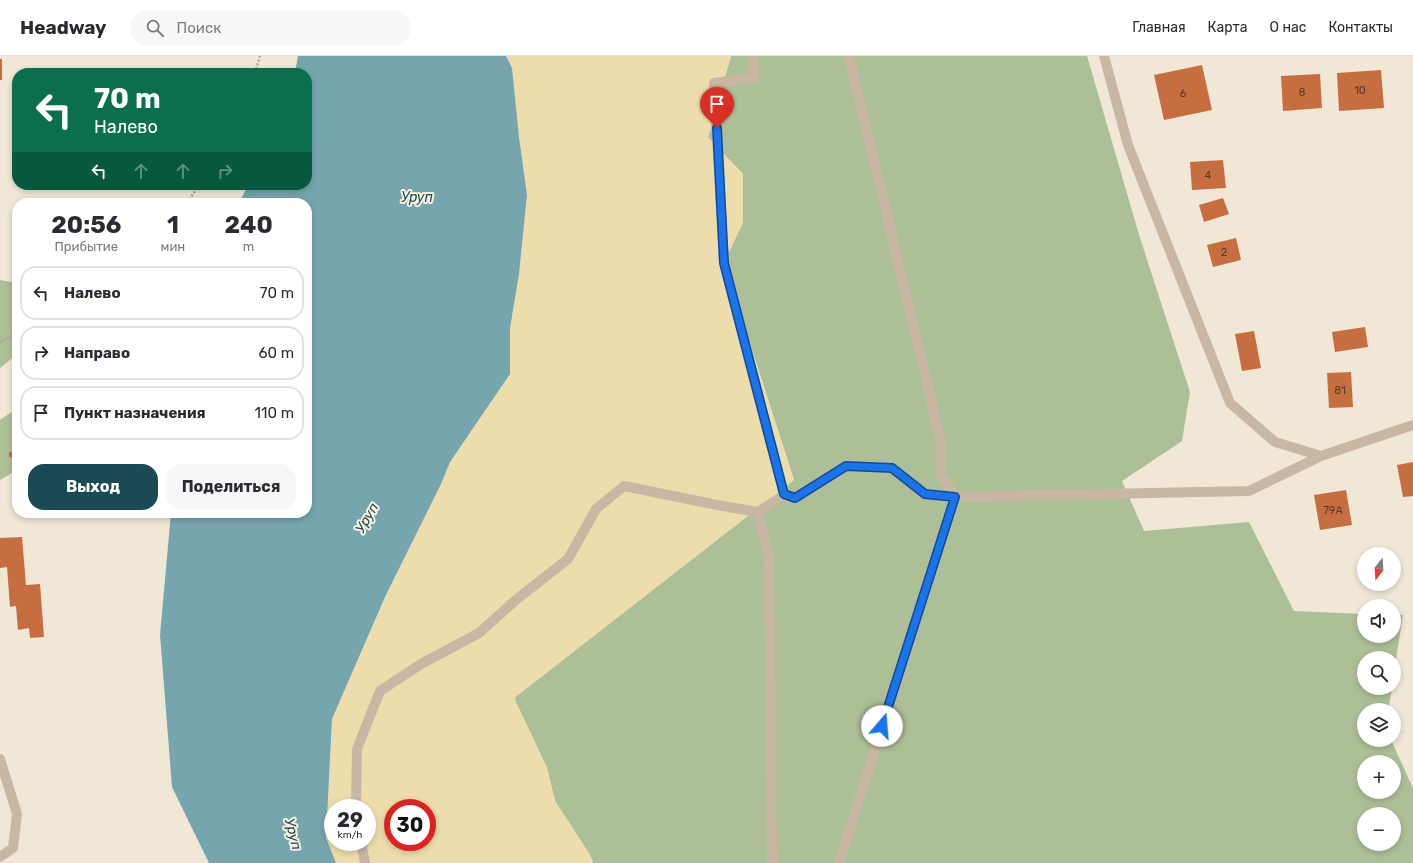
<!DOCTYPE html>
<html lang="ru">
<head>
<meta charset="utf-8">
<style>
  body { margin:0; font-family:Rubik,sans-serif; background:#f7f7f7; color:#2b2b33; height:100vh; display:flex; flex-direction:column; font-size:15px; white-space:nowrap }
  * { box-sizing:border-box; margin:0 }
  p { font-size:13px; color:#7c7c81 }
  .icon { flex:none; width:22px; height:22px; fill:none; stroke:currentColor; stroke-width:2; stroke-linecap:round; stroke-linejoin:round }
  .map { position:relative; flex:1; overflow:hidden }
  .side { position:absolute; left:12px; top:142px; width:300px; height:320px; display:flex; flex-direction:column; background:#fff; border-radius:16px; box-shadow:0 2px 6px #0003 }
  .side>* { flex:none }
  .hud { position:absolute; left:12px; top:12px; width:300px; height:122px; border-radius:16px; box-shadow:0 2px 6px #0003; background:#0b6e4f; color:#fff; overflow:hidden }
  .needle { width:26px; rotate:197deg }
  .controls { position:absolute; left:1357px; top:491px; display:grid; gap:8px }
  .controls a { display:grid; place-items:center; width:44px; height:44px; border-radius:50%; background:#fff; box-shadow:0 2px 6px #0003; font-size:20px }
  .speed { position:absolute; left:324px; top:743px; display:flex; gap:8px; font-size:20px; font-weight:700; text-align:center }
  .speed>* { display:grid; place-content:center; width:52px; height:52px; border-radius:50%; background:#fff; box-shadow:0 2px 6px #0003; line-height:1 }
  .speed small { font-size:10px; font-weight:400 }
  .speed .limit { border:6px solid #d22; background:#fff; color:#111 }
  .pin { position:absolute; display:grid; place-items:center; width:34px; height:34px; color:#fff; margin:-41px -17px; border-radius:50% 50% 50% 0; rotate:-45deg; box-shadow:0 0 4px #0007 }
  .pin .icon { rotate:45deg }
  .me { position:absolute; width:44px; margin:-22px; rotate:18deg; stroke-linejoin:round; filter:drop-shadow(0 0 3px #0008) }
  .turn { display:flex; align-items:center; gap:14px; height:84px; padding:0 16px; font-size:18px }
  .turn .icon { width:52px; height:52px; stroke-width:2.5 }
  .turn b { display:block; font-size:28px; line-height:34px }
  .lanes { display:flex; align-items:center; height:38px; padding:0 16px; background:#0003; justify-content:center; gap:20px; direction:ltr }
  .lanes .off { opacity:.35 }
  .eta { display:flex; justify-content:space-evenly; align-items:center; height:68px; text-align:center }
  .eta b { font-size:24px; font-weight:700; line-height:28px }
  .action { display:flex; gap:8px; margin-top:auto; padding:8px 16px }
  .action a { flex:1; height:46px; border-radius:16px; background:#1b4a54; color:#fff; font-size:16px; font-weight:700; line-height:46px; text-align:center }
  .action a+a { background:#f7f7f7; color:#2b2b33 }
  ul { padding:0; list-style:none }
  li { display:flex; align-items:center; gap:12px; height:54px; margin:0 8px 6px; padding:0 8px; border:2px solid #e1e1e2; border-radius:16px }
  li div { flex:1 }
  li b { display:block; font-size:15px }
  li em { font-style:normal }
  header { display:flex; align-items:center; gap:24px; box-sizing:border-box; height:56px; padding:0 20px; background:#fff; border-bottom:1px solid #e1e1e2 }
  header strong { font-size:19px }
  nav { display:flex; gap:22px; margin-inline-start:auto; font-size:14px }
  .search { width:280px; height:36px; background:#f7f7f7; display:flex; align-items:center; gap:10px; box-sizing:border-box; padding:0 14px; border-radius:16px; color:#7c7c81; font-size:15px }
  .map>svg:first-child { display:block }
  .green { fill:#adbf97; fill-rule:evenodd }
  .sand { fill:#edddac; fill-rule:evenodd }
  .water { fill:#76a5ad }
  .building { fill:#c66e3f }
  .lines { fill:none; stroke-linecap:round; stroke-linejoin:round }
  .path { stroke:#b4a28d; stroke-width:2.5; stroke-dasharray:2 2; stroke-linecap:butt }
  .minor { stroke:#c8b8a3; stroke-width:10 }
  .route-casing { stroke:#114b97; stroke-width:10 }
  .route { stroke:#1a73e8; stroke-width:7 }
  .labels { text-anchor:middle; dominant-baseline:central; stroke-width:4; stroke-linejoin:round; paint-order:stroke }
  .number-label { font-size:11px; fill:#583c2c }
  .water-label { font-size:14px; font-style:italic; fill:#1b4a54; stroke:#f8f1e2 }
</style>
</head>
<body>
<header>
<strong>Headway</strong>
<div class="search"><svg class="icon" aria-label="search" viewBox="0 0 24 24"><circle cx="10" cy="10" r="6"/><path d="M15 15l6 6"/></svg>Поиск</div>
<nav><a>Главная</a><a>Карта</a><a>О нас</a><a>Контакты</a></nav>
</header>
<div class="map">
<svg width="1413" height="807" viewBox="0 0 1413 807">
  <rect width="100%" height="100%" fill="#f0e7d6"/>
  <path class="green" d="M 731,0 L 1087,0 L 1140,182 L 1190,336 L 1182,385 L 1122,425 L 1144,475 L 1249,466 L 1294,555 L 1364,558 L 1364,580 L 1394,580 L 1394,559 L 1403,559 L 1394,616 L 1394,602 L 1364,602 L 1364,632 L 1392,632 L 1388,654 L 1364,654 L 1364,684 L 1391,684 L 1413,732 L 1413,807 L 593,807 L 590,799 L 555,745 L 547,712 L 514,642 L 794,424 L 724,207 L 743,118 L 708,82 ZM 1364,706 L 1394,706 L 1394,736 L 1364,736 ZM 1364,758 L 1394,758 L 1394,788 L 1364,788 Z
    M 0,224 L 17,227 L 17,298 L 0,312 Z
    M 17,352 L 17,414 L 0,424 L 0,364 Z"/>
  <path class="sand" d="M 506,0 L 731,0 L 708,81 L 743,118 L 743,167 L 724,207 L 794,424 L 514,642 L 547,712 L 555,745 L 590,799 L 593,807 L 336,807 L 326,782 L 332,663 L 385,541 L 441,428 L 450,406 L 510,318 L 510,272 L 519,218 L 527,139 L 519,81 L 512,12 ZM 333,752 L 367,752 L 367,786 L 333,786 ZM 393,752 L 427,752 L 427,786 L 393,786 Z"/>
  <path class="water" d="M 298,0 L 506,0 L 512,12 L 519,81 L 527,139 L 519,218 L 510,272 L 510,318 L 450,406 L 441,428 L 385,541 L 332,663 L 326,782 L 336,807 L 209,807 L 172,731 L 160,579 L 171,457 L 307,457 L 307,147 L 239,147 L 248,129 L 307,129 L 307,17 L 295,17 Z"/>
  <path class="building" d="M 0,3 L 2,3 L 2,24 L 0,24 Z
    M 1202,9 L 1212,54 L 1164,64 L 1154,19 Z
    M 1381,14 L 1384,52 L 1339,55 L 1337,17 Z
    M 1320,18 L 1322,52 L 1283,55 L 1281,20 Z
    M 1223,104 L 1226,132 L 1192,134 L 1190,106 Z
    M 1223,142 L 1229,158 L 1204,166 L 1199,149 Z
    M 1236,182 L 1241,204 L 1213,211 L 1207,189 Z
    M 1365,271 L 1368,291 L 1335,296 L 1332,276 Z
    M 1254,275 L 1261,312 L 1242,315 L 1235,278 Z
    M 1351,316 L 1353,351 L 1329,352 L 1327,317 Z
    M 9,396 L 17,397 L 17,403 L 9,401 Z
    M 1413,406 L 1413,440 L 1403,441 L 1397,409 Z
    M 1346,434 L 1352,469 L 1320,474 L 1314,439 Z
    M 22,481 L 26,529 L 40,528 L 44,581 L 30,582 L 29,572 L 18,574 L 16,550 L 10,551 L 7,511 L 0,512 L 0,482 Z"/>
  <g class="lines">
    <path class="path" d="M 255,17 L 260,0
      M 187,147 L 199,129
      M 0,286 L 17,277"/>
    <path class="minor" d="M 753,0 L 754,22 L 714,27 L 724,207 L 784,439 L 795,442 L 846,409 L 892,412 L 925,438 L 955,441 L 1249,435 L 1321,400 L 1413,369
      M 1104,0 L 1128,89 L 1230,347 L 1275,386 L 1321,400
      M 758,456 L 769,501 L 772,807
      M 0,703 L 17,758 L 13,792 L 0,801
      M 356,752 L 357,693 L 380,635 L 421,608 L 479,577 L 517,543 L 568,503 L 596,453 L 624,430 L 717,449 L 758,456 L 784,439
      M 361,786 L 365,807
      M 839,807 L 955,441 L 941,418 L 941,386 L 849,0"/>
  </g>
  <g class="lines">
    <g class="route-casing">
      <path id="route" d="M 717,72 L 724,207 L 784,438 L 795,442 L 846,410 L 892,412 L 925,438 L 955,441 L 882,670"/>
    </g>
    <use href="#route" class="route"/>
  </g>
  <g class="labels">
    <g class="number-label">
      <text x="1360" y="34">10</text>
      <text x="1302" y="36">8</text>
      <text x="1183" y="37">6</text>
      <text x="1208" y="119">4</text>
      <text x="1224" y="196">2</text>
      <text x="1340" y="334">81</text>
      <text x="1333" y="454">79А</text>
    </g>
    <g class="water-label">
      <text x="417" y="141">Уруп</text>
      <text transform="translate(367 462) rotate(-60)">Уруп</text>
      <text transform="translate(293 778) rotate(76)">Уруп</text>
    </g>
  </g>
</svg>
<div class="controls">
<a><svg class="needle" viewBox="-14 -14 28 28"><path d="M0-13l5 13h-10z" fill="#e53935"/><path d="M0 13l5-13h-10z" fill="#7c7c81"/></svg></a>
<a><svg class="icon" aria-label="sound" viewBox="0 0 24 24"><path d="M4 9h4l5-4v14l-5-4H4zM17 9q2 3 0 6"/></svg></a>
<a><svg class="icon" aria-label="search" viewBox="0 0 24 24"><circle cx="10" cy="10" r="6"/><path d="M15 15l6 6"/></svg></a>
<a><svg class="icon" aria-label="layers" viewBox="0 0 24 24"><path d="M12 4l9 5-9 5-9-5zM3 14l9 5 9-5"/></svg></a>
<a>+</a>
<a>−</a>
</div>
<div class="speed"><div>29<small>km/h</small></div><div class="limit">30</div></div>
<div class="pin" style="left:717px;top:72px;background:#d93025"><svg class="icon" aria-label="arrive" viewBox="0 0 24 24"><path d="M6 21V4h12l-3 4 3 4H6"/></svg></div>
<svg class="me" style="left:882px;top:670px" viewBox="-20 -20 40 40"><circle r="19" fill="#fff"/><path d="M0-13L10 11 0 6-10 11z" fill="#1a73e8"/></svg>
<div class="hud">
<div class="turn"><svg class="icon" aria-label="left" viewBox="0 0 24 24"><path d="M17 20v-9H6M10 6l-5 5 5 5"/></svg><div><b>70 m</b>Налево</div></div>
<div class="lanes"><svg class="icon" aria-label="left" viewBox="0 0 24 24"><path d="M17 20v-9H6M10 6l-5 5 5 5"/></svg><svg class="icon off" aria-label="ahead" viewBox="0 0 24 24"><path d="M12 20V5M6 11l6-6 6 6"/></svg><svg class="icon off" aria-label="ahead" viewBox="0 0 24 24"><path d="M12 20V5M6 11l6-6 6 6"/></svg><svg class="icon off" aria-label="right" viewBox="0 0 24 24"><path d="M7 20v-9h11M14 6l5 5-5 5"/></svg></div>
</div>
<section class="side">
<div class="eta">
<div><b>20:56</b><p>Прибытие</p></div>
<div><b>1</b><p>мин</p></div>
<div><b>240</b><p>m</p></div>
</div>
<ul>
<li><svg class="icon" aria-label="left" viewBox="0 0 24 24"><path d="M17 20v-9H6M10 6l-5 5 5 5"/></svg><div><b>Налево</b></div><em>70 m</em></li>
<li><svg class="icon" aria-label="right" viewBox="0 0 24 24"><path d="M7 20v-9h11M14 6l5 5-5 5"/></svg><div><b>Направо</b></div><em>60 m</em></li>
<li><svg class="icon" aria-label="arrive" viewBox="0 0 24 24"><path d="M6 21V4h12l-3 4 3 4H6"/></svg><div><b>Пункт назначения</b></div><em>110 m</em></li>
</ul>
<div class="action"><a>Выход</a><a>Поделиться</a></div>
</section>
</div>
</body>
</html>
